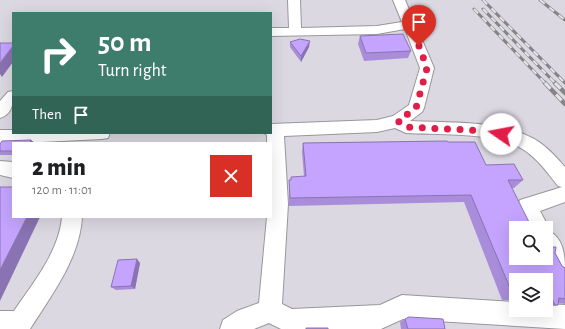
<!DOCTYPE html>
<html lang="en">
<head>
<meta charset="utf-8">
<style>
  body { margin:0; font-family:"Alegreya Sans",sans-serif; background:#f6f6f6; color:#202124; height:100vh; display:flex; flex-direction:column; font-size:15px; white-space:nowrap }
  * { box-sizing:border-box; margin:0 }
  p { font-size:13px; color:#757577 }
  .icon { flex:none; width:22px; height:22px; fill:none; stroke:currentColor; stroke-width:2; stroke-linecap:round; stroke-linejoin:round }
  .map { position:relative; flex:1; overflow:hidden }
  .details { position:absolute; left:12px; top:142px; width:260px; height:76px; display:flex; flex-direction:column; background:#fff; border-radius:0px; box-shadow:0 4px 16px #0002 }
  .details>* { flex:none }
  .banner { position:absolute; left:12px; top:12px; width:260px; height:122px; border-radius:0px; box-shadow:0 4px 16px #0002; background:#3e7d6b; color:#fff; overflow:hidden }
  .controls { position:absolute; left:509px; top:221px; display:grid; gap:8px }
  .controls a { display:grid; place-items:center; width:44px; height:44px; border-radius:0px; background:#fff; box-shadow:0 4px 16px #0002; font-size:20px }
  .pin { position:absolute; display:grid; place-items:center; width:34px; height:34px; color:#fff; margin:-41px -17px; border-radius:50% 50% 50% 0; rotate:-45deg; box-shadow:0 0 4px #0007 }
  .pin .icon { rotate:45deg }
  .me { position:absolute; width:44px; margin:-22px; rotate:282deg; stroke-linejoin:round; filter:drop-shadow(0 0 3px #0008) }
  .turn { display:flex; align-items:center; gap:14px; height:84px; padding:0 20px; font-size:18px }
  .turn .icon { width:52px; height:52px; stroke-width:2.5 }
  .turn b { display:block; font-size:28px; line-height:34px }
  .then { display:flex; align-items:center; height:38px; padding:0 20px; background:#0003; gap:8px; font-size:15px }
  .round { display:grid; place-items:center; flex:none; width:42px; height:42px; border-radius:0px; background:#f6f6f6 }
  .overview { display:flex; align-items:center; justify-content:space-between; height:68px; padding:0 20px }
  h1 { font-size:24px; font-weight:800; line-height:30px }
  .map>svg:first-child { display:block }
  .built { fill:#dbd8e2; fill-rule:evenodd }
  .lines { fill:none; stroke-linecap:round; stroke-linejoin:round }
  .minor-casing { stroke:#98979a; stroke-width:2 }
  .minor { fill:#fff; fill-rule:evenodd }
  .rail-far1-casing { stroke:#858587; stroke-width:3 }
  .rail-casing { stroke:#858587; stroke-width:4.5 }
  .rail-far1 { stroke:#e5e5e8; stroke-width:2; stroke-dasharray:6; stroke-linecap:butt }
  .rail { stroke:#e5e5e8; stroke-width:3; stroke-dasharray:8; stroke-linecap:butt }
  .wall { fill:#a98dda }
  .shaded-wall { fill:#8973b2 }
  .building { fill:#c4a4fe; stroke:#8973b2 }
  .route { stroke:#e11d48; stroke-width:7; stroke-dasharray:0 12.6 }
</style>
</head>
<body>
<div class="map">
<svg width="565" height="329" viewBox="0 0 565 329">
  <rect width="100%" height="100%" fill="#e5e5e8"/>
  <path class="built" d="M 0,0 L 565,0 L 565,329 L 0,329 ZM 13,13 L 271,13 L 271,133 L 13,133 ZM 13,143 L 271,143 L 271,217 L 13,217 ZM 516,228 L 546,228 L 546,258 L 516,258 ZM 516,280 L 546,280 L 546,310 L 516,310 Z"/>
  <g class="lines">
    <g class="minor-casing">
      <path id="minor" d="M 288,0 L 300,0 L 301,28 L 377,26 L 402,22 L 393,0 L 405,0 L 434,68 L 424,108 L 422,112 L 410,121 C 448,123 495,120 530,137 C 544,143 555,156 565,167 L 565,202 L 540,211 L 549,228 L 548,231 C 564,237 565,257 565,271 L 559,274 L 551,271 L 544,258 L 546,258 L 546,228 L 528,228 L 517,206 L 520,200 L 562,187 L 558,186 C 547,172 535,155 519,147 C 490,132 438,135 406,133 L 395,128 L 377,132 L 284,136 L 288,204 L 282,304 L 292,309 L 380,305 L 402,295 L 516,302 L 516,310 L 546,310 L 546,304 L 565,305 L 565,329 L 403,319 L 381,329 L 281,329 L 269,323 L 254,329 L 220,329 L 223,320 L 237,311 L 259,303 L 267,217 L 271,217 L 271,143 L 267,143 L 267,135 L 264,133 L 271,133 L 271,124 L 377,120 L 393,116 L 409,105 L 420,68 L 405,29 L 377,34 L 271,36 L 271,28 L 289,28 Z
        M 13,91 C 13,103 13,114 0,118 L 0,101 L 8,92 Z
        M 0,130 L 13,130 L 13,133 L 110,133 L 108,138 L 102,139 L 0,144 Z
        M 0,161 L 13,162 L 13,178 L 0,175 Z
        M 62,217 L 82,217 C 80,258 51,296 30,329 L 0,329 L 0,311 L 14,311 C 33,283 59,252 62,217 Z"/>
    </g>
    <use href="#minor" class="minor"/>
    <g class="rail-far1-casing">
      <path id="rail-far1" d="M 483,0 L 565,83
        M 540,0 L 565,20
        M 474,9 L 546,84
        M 483,9 L 556,84"/>
    </g>
    <g class="rail-casing">
      <path id="rail" d="M 545,83 L 565,104
        M 555,83 L 565,93"/>
    </g>
    <use href="#rail-far1" class="rail-far1"/>
    <use href="#rail" class="rail"/>
  </g>
  <path class="wall" d="M 360,36 L 411,51 L 408,58 L 364,61 L 358,44 Z
    M 290,42 L 309,47 L 301,62 L 290,47 Z
    M 448,142 L 486,165 L 523,180 L 514,188 L 512,188 L 516,258 L 555,253 L 562,266 L 565,268 L 565,304 L 558,303 L 558,305 L 546,308 L 546,280 L 516,280 L 516,300 L 502,300 L 464,202 L 289,206 L 289,180 L 304,176 L 302,152 L 303,143 Z
    M 13,143 L 13,155 L 0,155 L 0,144 Z
    M 140,263 L 135,289 L 116,290 L 111,287 Z
    M 409,317 L 445,329 L 401,329 L 400,322 Z"/>
  <path class="shaded-wall" d="M 310,41 L 309,47 L 301,62 L 301,56 Z
    M 13,46 L 13,62 L 2,77 L 0,74 L 0,63 Z
    M 31,140 L 35,143 L 30,143 Z
    M 27,217 L 40,217 L 0,301 L 0,270 Z
    M 137,259 L 140,263 L 135,289 L 131,286 Z"/>
  <path class="building" d="M 403,34 L 411,51 L 366,53 L 360,36 Z
    M 300,39 L 310,41 L 301,56 L 290,42 Z
    M 0,43 L 13,43 L 13,46 L 0,63 Z
    M 31,140 L 30,143 L 13,143 L 13,151 L 0,151 L 0,144 L 2,141 Z
    M 447,141 L 448,142 L 475,142 L 486,165 L 514,164 L 523,180 L 508,180 L 532,228 L 516,228 L 516,258 L 546,258 L 546,247 L 556,247 L 555,253 L 562,266 L 565,268 L 565,299 L 559,298 L 558,305 L 555,305 L 552,299 L 546,299 L 546,280 L 516,280 L 516,296 L 513,295 L 471,195 L 290,198 L 289,180 L 291,180 L 291,177 L 306,176 L 303,143 Z
    M 0,187 L 13,187 L 13,217 L 27,217 L 0,270 Z
    M 137,259 L 131,286 L 111,287 L 118,260 Z
    M 409,317 L 443,319 L 445,329 L 408,329 L 405,319 Z
    M 306,328 L 328,328 L 328,329 L 306,329 Z"/>
  <g class="lines">
    <path class="route" d="M 419,46 L 427,68 L 416,108 L 398,121 L 406,127 L 489,131 L 501,134"/>
  </g>
</svg>
<div class="controls">
<a><svg class="icon" aria-label="search" viewBox="0 0 24 24"><circle cx="10" cy="10" r="6"/><path d="M15 15l6 6"/></svg></a>
<a><svg class="icon" aria-label="layers" viewBox="0 0 24 24"><path d="M12 4l9 5-9 5-9-5zM3 14l9 5 9-5"/></svg></a>
</div>
<div class="pin" style="left:419px;top:46px;background:#d93025"><svg class="icon" aria-label="arrive" viewBox="0 0 24 24"><path d="M6 21V4h12l-3 4 3 4H6"/></svg></div>
<svg class="me" style="left:501px;top:134px" viewBox="-20 -20 40 40"><circle r="19" fill="#fff"/><path d="M0-13L10 11 0 6-10 11z" fill="#e11d48"/></svg>
<div class="banner">
<div class="turn"><svg class="icon" aria-label="right" viewBox="0 0 24 24"><path d="M7 20v-9h11M14 6l5 5-5 5"/></svg><div><b>50 m</b>Turn right</div></div>
<div class="then">Then<svg class="icon" aria-label="arrive" viewBox="0 0 24 24"><path d="M6 21V4h12l-3 4 3 4H6"/></svg></div>
</div>
<section class="details">
<div class="overview"><div><h1>2 min</h1><p>120 m · 11:01</p></div><a class="round" style="background:#d93025;color:#fff"><svg class="icon" aria-label="close" viewBox="0 0 24 24"><path d="M6 6l12 12M18 6L6 18"/></svg></a></div>
</section>
</div>
</body>
</html>
